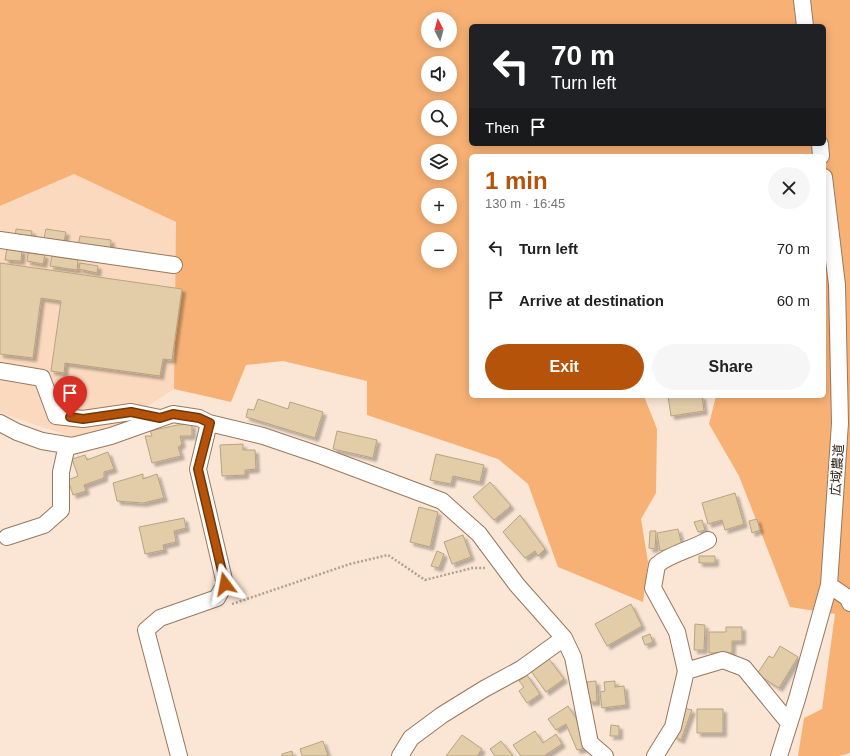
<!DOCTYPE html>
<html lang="en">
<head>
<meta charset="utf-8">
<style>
  body { margin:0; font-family:Arial,"Noto Sans JP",sans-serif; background:#f6f6f6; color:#222; height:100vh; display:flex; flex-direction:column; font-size:15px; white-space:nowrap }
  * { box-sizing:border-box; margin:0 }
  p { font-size:13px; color:#767676 }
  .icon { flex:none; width:22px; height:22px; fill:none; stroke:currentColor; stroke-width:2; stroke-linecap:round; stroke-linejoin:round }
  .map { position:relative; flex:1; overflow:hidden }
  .side { position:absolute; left:469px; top:154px; width:357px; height:244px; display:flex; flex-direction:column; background:#fff; border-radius:6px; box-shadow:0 2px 10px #0003 }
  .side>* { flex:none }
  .top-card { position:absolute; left:469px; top:24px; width:357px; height:122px; border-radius:6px; box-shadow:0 2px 10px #0003; background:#202124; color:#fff; overflow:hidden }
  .needle { width:26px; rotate:354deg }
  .buttons { position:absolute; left:421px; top:12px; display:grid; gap:8px }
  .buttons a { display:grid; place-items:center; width:36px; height:36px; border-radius:50%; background:#fff; box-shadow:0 2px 10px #0003; font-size:20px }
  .pin { position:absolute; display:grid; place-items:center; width:34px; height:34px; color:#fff; margin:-41px -17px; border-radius:50% 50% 50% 0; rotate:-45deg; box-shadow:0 0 4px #0007 }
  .pin .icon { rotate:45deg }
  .me { position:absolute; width:44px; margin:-22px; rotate:347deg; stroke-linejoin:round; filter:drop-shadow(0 0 3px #0008) }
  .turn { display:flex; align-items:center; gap:14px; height:84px; padding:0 16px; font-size:18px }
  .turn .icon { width:52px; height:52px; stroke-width:2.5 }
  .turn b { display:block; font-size:28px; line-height:34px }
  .then { display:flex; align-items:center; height:38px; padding:0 16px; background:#0003; gap:8px; font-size:15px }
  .round { display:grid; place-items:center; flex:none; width:42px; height:42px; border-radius:21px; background:#f6f6f6 }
  .head { display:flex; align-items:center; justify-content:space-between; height:68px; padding:0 16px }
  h1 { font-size:24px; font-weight:600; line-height:30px; color:#b45309 }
  .button { display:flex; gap:8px; margin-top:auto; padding:8px 16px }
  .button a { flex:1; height:46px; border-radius:24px; background:#b45309; color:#fff; font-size:16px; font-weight:600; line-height:46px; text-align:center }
  .button a+a { background:#f6f6f6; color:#222 }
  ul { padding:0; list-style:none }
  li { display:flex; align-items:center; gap:12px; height:52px; padding:0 16px }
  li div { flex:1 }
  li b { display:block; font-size:15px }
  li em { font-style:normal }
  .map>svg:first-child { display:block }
  .built { fill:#fad9be }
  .green { fill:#f7b174; fill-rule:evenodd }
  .building { fill:#e3cda9; stroke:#b7a37f; filter:url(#shadow) }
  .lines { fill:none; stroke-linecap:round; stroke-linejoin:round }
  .minor-casing { stroke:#98785e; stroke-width:18 }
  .path { stroke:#b19f90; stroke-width:2.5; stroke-dasharray:2 2; stroke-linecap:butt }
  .minor { stroke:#fff; stroke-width:16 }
  .route-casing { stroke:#753606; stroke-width:10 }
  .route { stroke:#b45309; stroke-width:7 }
  .labels { text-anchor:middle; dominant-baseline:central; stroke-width:3; stroke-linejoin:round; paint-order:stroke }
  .street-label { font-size:13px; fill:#302318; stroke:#fff }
</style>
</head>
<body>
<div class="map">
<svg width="850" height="756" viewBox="0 0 850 756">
  <defs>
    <filter id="shadow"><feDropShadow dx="3.5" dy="3.5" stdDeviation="1" flood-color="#0004"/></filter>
  </defs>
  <rect width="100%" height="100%" fill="#fbe6d5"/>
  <path class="built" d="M 74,174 L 176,222 L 174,389 L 117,426 L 73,437 L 0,413 L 0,206 Z"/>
  <path class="green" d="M 0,0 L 850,0 L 850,753 L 839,756 L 798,756 L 804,718 L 822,709 L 835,614 L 790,607 L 739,476 L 709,424 L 716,396 L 824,396 L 824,156 L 471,156 L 471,396 L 644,396 L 657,429 L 656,493 L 641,519 L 648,562 L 643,602 L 558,567 L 528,484 L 498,459 L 367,415 L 367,381 L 283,361 L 246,365 L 231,402 L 174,389 L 176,222 L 74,174 L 0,206 ZM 428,19 L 450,19 L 450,41 L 428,41 ZM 471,26 L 824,26 L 824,144 L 471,144 ZM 428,63 L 450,63 L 450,85 L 428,85 ZM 428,107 L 450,107 L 450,129 L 428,129 ZM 428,151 L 450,151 L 450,173 L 428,173 ZM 428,195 L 450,195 L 450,217 L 428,217 ZM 428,239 L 450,239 L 450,261 L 428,261 Z"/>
  <path class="building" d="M 16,229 L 32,231 L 31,239 L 15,238 Z
    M 46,229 L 66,232 L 64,241 L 44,238 Z
    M 80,236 L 111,240 L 110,250 L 78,246 Z
    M 7,248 L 22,250 L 21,261 L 5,260 Z
    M 28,253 L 45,255 L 43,264 L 27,261 Z
    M 52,256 L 78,260 L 77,270 L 50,266 Z
    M 0,263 L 182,289 L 172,360 L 163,359 L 160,376 L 65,363 L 64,373 L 51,371 L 61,301 L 41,298 L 33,358 L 0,354 Z
    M 80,263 L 98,266 L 97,273 L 79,269 Z
    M 668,396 L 702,396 L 704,411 L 671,416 Z
    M 258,399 L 288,409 L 290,402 L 323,412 L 315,438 L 246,417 L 248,409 L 254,410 Z
    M 192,424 L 192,436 L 180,436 L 182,444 L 178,447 L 181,456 L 152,463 L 145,436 L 152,436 L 150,431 L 177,425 Z
    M 337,431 L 377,440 L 373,458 L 333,449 Z
    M 243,444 L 243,450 L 255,450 L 256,469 L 245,470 L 245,475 L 222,476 L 220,445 Z
    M 108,452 L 114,469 L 104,472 L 104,478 L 84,485 L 86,491 L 73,495 L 68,480 L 78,476 L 72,459 L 85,455 L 87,460 Z
    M 436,454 L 484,465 L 480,482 L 453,476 L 451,484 L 430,480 Z
    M 143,474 L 143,479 L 157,474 L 164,498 L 143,503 L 117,501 L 113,483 Z
    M 490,482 L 511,506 L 494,520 L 473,497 Z
    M 735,493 L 744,524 L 725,530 L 722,520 L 708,524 L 702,503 Z
    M 419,507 L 438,512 L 430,547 L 410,542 Z
    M 520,515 L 545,549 L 538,556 L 535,551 L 525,558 L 503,532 Z
    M 184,518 L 186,528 L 174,531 L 176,542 L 163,545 L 164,550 L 145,554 L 139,527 Z
    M 757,519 L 760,530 L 752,533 L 749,521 Z
    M 702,520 L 705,530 L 698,532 L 694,522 Z
    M 678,529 L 683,550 L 669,549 L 660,551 L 657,533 Z
    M 650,531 L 656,531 L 655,549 L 649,548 Z
    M 463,535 L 471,557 L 452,564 L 444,542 Z
    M 437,551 L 444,554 L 439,568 L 431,566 Z
    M 699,556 L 715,556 L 715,563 L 699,563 Z
    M 631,604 L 642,626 L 607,646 L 595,624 Z
    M 695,624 L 705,625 L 704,650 L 694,650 Z
    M 726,627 L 742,627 L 742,641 L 732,641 L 732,653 L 709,653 L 709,632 L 726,632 Z
    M 650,634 L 653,642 L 645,645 L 642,637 Z
    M 780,646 L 798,657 L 779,688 L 757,674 L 769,656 L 773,658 Z
    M 549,659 L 564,679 L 546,692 L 531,671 Z
    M 527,675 L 540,694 L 527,703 L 519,691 L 524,687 L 519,681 Z
    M 596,681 L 597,702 L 589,702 L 587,682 Z
    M 615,681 L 615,687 L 624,686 L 626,705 L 602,708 L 600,692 L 605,691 L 604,682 Z
    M 568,706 L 576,718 L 587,748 L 577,750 L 566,724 L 556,730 L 548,719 Z
    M 684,708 L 692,710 L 681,740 L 674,737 Z
    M 697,709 L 723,709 L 723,733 L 697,733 Z
    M 611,725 L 619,726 L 619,736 L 610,736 Z
    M 535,731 L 543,743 L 556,734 L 562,744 L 544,756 L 521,756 L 513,745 Z
    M 462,735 L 482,749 L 477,756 L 446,756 Z
    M 323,741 L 328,756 L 302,756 L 300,749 Z
    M 501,741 L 513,756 L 495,756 L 490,749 Z
    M 292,751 L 293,756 L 282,756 L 282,754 Z"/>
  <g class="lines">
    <g class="minor-casing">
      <path id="minor" d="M 802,0 L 805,26
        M 820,144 L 821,156
        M 0,240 L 174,265
        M 0,371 L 42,378 L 56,416 L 83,419 L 131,412 L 160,418
        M 0,423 L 17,432 L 42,441 L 72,446 L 111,436 L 173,414 L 199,418 L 209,423 L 263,436 L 322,456 L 442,501 L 479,534 L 517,585 L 564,638 L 573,657 L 590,743 L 605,756
        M 7,537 L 44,525 L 61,510 L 61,472 L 67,445
        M 829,585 L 848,598 L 850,603
        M 686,671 L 723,660 L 744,668 L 789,723
        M 179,756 L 146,630 L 160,618 L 217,598 L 225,584 L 198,469 L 209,423
        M 400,756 L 411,738 L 442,715 L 484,689 L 521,669 L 564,638
        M 655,756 L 673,727 L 686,671 L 677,632 L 653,588 L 657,565 C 671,553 691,550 708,540
        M 779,756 L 797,699 L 829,585 L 840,423 L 837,285 L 824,177"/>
    </g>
    <path class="path" d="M 232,604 L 350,564 L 388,555 L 425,580 L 472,568 L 485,568"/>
    <use href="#minor" class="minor"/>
  </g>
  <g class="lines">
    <g class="route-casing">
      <path id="route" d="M 70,417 L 83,419 L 131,412 L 160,418 L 173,414 L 199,418 L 210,423 L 198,469 L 225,584"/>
    </g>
    <use href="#route" class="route"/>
  </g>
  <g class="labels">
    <g class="street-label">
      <text transform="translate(837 470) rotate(-86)">広域農道</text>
    </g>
  </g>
</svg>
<div class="buttons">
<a><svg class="needle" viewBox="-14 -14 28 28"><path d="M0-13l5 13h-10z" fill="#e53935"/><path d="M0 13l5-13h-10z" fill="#767676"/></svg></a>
<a><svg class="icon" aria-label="sound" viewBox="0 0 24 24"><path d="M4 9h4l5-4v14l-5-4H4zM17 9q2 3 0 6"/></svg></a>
<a><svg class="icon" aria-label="search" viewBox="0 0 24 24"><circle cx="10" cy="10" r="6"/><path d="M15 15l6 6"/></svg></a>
<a><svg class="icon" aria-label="layers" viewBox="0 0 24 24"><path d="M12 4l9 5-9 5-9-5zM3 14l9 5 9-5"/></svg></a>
<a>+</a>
<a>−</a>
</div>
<div class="pin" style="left:70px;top:417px;background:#d93025"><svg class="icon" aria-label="arrive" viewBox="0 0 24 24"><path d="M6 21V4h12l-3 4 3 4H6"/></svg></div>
<svg class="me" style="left:225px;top:584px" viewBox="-20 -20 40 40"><path d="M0-17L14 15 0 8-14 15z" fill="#b45309" stroke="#fff" stroke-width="4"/></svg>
<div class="top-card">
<div class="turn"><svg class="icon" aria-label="left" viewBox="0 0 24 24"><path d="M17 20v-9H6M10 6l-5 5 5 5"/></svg><div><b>70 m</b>Turn left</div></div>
<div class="then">Then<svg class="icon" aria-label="arrive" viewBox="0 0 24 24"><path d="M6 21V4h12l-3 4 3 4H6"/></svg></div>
</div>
<section class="side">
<div class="head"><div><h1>1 min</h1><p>130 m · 16:45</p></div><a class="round"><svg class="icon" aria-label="close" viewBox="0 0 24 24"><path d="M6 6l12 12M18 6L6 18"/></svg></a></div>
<ul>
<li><svg class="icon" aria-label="left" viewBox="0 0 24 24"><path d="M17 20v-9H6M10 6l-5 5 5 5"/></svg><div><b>Turn left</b></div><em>70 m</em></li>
<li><svg class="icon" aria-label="arrive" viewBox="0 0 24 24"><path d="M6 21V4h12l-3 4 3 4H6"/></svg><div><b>Arrive at destination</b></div><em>60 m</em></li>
</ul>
<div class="button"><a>Exit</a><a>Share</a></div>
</section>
</div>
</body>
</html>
